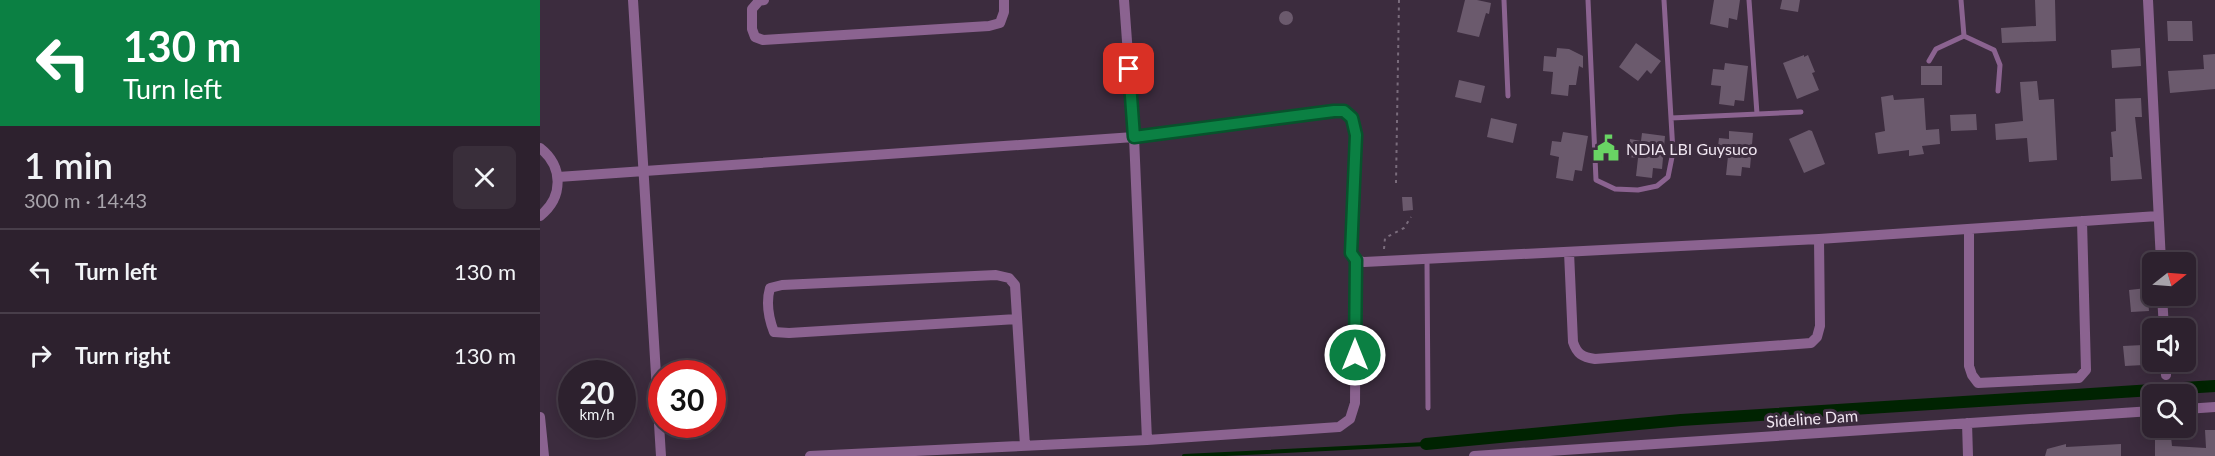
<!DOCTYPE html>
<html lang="en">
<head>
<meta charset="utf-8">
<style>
  body { margin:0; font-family:Lato,sans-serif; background:#392e3a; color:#f1f3f6; height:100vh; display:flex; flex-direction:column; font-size:22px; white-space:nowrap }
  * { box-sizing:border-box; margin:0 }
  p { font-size:20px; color:#a7a3aa }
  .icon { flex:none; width:33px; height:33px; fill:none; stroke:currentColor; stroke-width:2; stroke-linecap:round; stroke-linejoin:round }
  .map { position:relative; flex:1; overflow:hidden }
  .panel { display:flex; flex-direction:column; background:#2d212e; width:540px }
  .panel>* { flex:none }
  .top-card { background:#0b8043; color:#fff; overflow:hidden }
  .needle { width:39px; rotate:73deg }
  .fabs { position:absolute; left:1602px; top:252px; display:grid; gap:12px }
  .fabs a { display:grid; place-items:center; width:54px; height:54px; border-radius:9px; background:#2d212e; box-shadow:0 3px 15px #0003,0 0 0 2px #483e4a; font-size:30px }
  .speed { position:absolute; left:18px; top:360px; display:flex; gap:12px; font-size:30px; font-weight:700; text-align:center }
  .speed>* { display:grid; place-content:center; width:78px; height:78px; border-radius:50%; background:#2d212e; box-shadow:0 3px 15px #0003,0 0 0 2px #483e4a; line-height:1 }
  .speed small { font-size:15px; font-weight:400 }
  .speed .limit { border:9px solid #d22; background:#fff; color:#111 }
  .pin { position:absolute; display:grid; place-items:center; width:51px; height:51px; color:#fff; margin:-26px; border-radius:12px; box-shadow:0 3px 9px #0006 }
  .me { position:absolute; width:66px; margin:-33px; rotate:0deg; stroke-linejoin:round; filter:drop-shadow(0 0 4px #0008) }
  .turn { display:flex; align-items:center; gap:21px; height:126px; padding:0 24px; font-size:27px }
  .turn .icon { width:78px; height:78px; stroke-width:2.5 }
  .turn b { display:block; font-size:42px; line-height:51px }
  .round { display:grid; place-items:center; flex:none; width:63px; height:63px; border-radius:9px; background:#392e3a }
  .headline { display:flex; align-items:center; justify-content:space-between; height:102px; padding:0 24px }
  h1 { font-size:36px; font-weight:600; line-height:45px }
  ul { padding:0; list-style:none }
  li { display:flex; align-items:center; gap:18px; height:84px; padding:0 24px; border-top:2px solid #483e4a }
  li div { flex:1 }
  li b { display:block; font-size:22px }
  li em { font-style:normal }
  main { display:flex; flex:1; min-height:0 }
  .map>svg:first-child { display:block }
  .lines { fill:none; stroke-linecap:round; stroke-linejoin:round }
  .stream { stroke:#002301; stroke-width:4 }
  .canal { stroke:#002301; stroke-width:12 }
  .building { fill:#6b5a6d }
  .path { stroke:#7a6c7c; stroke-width:2; stroke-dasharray:3 4.5; stroke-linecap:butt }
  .service { stroke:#8b6390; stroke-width:5 }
  .minor { stroke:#8b6390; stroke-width:10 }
  .route-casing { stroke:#07532c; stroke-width:15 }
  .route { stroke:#0b8043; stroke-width:10 }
  .labels { text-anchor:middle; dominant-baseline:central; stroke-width:6; stroke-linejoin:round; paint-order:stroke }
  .poi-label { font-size:16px; fill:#efe5f0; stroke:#3c2c3e; text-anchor:start }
  .street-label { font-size:16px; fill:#efe5f0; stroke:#3c2c3e }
</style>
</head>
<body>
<main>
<section class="panel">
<div class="top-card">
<div class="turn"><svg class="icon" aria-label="left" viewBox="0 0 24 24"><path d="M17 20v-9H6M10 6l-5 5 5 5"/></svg><div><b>130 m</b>Turn left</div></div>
</div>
<div class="headline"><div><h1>1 min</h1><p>300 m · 14:43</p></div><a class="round"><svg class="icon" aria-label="close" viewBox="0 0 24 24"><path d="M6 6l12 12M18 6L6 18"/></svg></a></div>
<ul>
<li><svg class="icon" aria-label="left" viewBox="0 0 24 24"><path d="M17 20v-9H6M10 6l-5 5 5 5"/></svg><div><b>Turn left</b></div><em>130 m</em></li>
<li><svg class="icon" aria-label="right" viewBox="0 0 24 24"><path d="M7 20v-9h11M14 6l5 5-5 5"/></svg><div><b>Turn right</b></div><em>130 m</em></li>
</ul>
</section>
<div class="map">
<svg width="1675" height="456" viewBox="0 0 1675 456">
  <rect width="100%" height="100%" fill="#3c2c3e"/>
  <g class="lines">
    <path class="stream" d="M 644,456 L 886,444"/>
    <path class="canal" d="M 886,444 L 1141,420 L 1675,386"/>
  </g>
  <path class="building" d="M 925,0 L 937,0 L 951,3 L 949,14 L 946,13 L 939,37 L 917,32 Z
    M 1174,0 L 1200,0 L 1197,20 L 1189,18 L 1188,28 L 1170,24 Z
    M 1242,0 L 1260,0 L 1258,12 L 1240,9 Z
    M 1495,0 L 1515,0 L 1516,41 L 1462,43 L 1461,28 L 1496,26 Z
    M739 18a7 7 0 1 1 14 0a7 7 0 1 1-14 0Z
    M 1627,21 L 1652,21 L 1653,41 L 1628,41 Z
    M 1096,43 L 1121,61 L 1111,74 L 1107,70 L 1098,81 L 1079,67 Z
    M 1017,48 L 1029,49 L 1043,56 L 1043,68 L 1039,66 L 1036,85 L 1029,85 L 1028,96 L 1011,94 L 1013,72 L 1003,71 L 1004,56 L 1016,57 Z
    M 1600,48 L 1601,66 L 1572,68 L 1571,50 Z
    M 1675,54 L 1675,89 L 1630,93 L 1628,71 L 1664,69 L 1663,55 Z
    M 1264,55 L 1264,57 L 1268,55 L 1275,72 L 1272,73 L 1279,90 L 1257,99 L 1243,63 Z
    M 1185,63 L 1208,66 L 1204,101 L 1195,100 L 1194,106 L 1179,104 L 1181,86 L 1171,85 L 1173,69 L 1184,70 Z
    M 1381,66 L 1402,66 L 1402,85 L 1381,85 Z
    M 919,80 L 945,86 L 941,103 L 915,97 Z
    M 1497,81 L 1499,100 L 1514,99 L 1517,160 L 1489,162 L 1487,138 L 1456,140 L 1455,124 L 1483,121 L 1480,82 Z
    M 1353,95 L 1354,100 L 1384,98 L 1386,130 L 1399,129 L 1400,144 L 1382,146 L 1384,154 L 1369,156 L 1369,150 L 1338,154 L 1335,133 L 1345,131 L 1341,97 Z
    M 1601,98 L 1602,117 L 1595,117 L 1602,179 L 1571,181 L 1570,157 L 1573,157 L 1571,132 L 1576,131 L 1575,99 Z
    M 1436,114 L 1437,130 L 1411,131 L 1410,115 Z
    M 951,118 L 977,124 L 973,143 L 947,137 Z
    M 1269,130 L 1272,131 L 1285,164 L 1264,173 L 1249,139 Z
    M 1189,131 L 1213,133 L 1210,168 L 1202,167 L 1201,176 L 1186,175 L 1188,156 L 1177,155 L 1179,138 L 1189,139 Z
    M 1023,132 L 1048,136 L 1042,171 L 1035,170 L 1033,181 L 1016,178 L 1019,157 L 1010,155 L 1012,141 L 1021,142 Z
    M 1102,133 L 1125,136 L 1122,169 L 1113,168 L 1112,178 L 1096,176 L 1098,158 L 1088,157 L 1090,139 L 1101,141 Z
    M 862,197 L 872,197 L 873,210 L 863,211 Z
    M 1607,288 L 1609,311 L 1591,312 L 1589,290 Z
    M 1603,345 L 1604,365 L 1585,366 L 1583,346 Z
    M 1665,430 L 1675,430 L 1675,456 L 1615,456 L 1615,438 L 1631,437 L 1632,446 L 1666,448 Z
    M 1526,444 L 1526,447 L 1581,444 L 1581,456 L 1505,456 L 1507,449 Z"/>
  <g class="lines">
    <path class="path" d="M 856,183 L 859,0
      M 844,249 L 845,238 L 864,228 L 871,217"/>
    <path class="service" d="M 964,0 L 968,96
      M 1048,0 L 1056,180 L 1075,189 L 1098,190 L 1117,186 L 1128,177 L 1133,152 L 1124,0
      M 1209,0 L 1217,114
      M 1421,0 L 1424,36 L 1454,50 L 1460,65 L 1458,91
      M 1389,61 L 1396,49 L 1424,36
      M 1131,118 L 1261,112
      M 887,260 L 888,408"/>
    <path class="minor" d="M 93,0 L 121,456
      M 224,0 L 219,1 L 212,9 L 212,29 L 215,37 L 223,40 L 449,26 L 460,23 L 464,12 L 464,0
      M 584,0 L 594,137 L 607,440
      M 1608,0 L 1621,262
      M 0,148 C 23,166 24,197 0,216
      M 18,177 L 594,137 L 804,111 L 812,118 L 816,136 L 811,253 L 816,260 L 824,262 L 1279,239 L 1618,216
      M 1429,229 L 1429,366 L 1432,375 L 1438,383 L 1539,378 L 1546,370 L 1542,221
      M 1029,252 L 1033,342 C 1037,354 1042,357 1055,359 L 1271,343 L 1277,337 L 1280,326 L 1279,239
      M 1622,296 L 1624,328
      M 477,319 L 249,333 L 234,332 C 229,319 226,302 230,288 L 242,285 L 456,275 L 469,278 L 475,285 L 485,446
      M 1625,362 L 1626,375
      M 1646,409 L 1675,407
      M 0,417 L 4,456
      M 1427,423 L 1428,456
      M 270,456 L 607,440 L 799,427 L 810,419 L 815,403 L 816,260
      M 934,456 L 1612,411"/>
  </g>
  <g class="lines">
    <g class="route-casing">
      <path id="route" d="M 589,69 L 594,137 L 794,111 L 804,111 L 812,118 L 816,135 L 811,253 L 816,260 L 815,355"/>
    </g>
    <use href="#route" class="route"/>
  </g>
  <defs>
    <g id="civic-bare" transform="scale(2.07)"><path d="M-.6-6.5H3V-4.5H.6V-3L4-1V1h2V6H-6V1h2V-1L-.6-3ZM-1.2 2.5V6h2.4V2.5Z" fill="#69d464" stroke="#3c2c3e" stroke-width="2.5" paint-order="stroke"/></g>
  </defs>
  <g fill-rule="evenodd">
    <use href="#civic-bare" x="1066" y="148"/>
  </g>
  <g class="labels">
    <g class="poi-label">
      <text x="1086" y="148">NDIA LBI Guysuco</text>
    </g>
    <g class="street-label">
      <text transform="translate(1272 418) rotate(-4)">Sideline Dam</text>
    </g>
  </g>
</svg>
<div class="fabs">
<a><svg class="needle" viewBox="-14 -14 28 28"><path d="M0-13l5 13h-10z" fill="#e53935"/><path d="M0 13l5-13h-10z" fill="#a7a3aa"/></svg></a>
<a><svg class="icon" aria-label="sound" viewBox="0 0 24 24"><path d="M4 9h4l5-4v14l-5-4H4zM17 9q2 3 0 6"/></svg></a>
<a><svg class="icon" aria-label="search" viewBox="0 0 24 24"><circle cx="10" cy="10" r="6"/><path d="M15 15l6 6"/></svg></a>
</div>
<div class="speed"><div>20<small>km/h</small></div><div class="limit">30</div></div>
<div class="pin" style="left:589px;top:69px;background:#d93025"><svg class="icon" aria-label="arrive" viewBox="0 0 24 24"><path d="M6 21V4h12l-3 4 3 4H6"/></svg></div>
<svg class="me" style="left:815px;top:355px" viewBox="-20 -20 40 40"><circle r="17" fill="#0b8043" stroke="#fff" stroke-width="3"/><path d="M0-11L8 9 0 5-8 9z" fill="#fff"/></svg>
</div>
</main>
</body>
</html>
